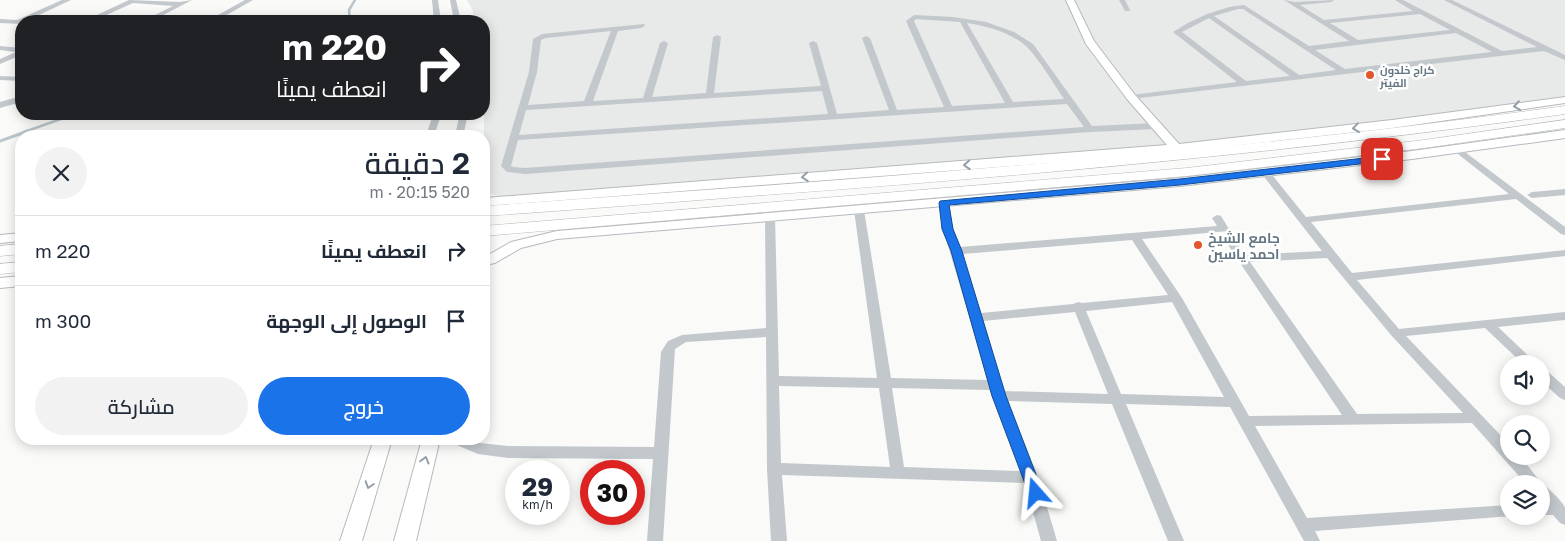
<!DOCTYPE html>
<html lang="ar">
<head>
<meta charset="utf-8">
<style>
  body { margin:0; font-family:"Golos Text",Cairo,sans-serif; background:#f2f2f3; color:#1f2937; direction:rtl; height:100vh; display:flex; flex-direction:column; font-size:19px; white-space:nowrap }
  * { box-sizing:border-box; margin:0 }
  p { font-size:16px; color:#747a83 }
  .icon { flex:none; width:28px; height:28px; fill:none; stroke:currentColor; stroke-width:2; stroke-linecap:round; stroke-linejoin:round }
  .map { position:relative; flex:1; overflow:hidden; direction:ltr }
  .side { position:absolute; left:15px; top:130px; width:475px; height:315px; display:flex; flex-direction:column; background:#fff; border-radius:20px; box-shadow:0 2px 12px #0003; direction:rtl }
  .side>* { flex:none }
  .banner { position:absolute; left:15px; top:15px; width:475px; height:105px; border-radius:20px; box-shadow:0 2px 12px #0003; direction:rtl; background:#202124; color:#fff; overflow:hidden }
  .tools { position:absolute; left:1500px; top:355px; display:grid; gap:10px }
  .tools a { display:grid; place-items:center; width:50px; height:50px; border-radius:50%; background:#fff; box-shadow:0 2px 12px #0003; font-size:25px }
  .speed { position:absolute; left:505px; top:460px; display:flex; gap:10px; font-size:25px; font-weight:700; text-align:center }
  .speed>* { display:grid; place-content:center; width:65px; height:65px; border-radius:50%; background:#fff; box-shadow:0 2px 12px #0003; line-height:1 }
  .speed small { font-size:12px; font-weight:400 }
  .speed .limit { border:8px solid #d22; background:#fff; color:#111 }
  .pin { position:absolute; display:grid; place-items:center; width:42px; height:42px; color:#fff; margin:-21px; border-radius:10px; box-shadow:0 2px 8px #0006 }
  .me { position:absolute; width:55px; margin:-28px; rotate:342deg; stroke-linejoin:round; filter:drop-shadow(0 0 4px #0008) }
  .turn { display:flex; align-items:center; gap:18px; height:105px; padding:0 20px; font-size:22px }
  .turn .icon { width:65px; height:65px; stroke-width:2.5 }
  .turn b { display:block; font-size:35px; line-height:42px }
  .round { display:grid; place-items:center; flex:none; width:52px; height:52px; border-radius:26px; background:#f2f2f3 }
  .headline { display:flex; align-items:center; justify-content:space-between; height:85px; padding:0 20px }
  h1 { font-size:30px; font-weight:600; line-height:38px }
  .cta { display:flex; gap:10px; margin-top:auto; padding:10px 20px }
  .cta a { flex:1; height:58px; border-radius:30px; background:#1a73e8; color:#fff; font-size:20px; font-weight:600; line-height:58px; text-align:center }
  .cta a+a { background:#f2f2f3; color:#1f2937 }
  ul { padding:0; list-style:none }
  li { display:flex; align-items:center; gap:15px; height:70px; padding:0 20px; border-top:1px solid #e0e1e3 }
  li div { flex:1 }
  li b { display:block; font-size:19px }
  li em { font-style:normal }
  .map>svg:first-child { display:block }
  .built { fill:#e8e9e9 }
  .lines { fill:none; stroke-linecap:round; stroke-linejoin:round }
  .stream-far1 { stroke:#bbc7cb; stroke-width:2.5 }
  .stream { stroke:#bbc7cb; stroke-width:3 }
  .major-casing { stroke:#b5babe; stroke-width:2 }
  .highway-casing { stroke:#b4b9bd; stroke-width:1 }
  .minor { fill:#c3c8cc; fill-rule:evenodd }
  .major { fill:#fff; fill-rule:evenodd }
  .highway { fill:#fff; fill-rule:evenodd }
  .oneway { stroke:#939fa8 }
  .route { fill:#1a73e8; stroke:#114b97 }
  .poi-dot { fill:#e4572e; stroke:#fff; stroke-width:2 }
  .labels { text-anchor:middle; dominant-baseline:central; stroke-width:5; stroke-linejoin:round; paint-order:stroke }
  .far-poi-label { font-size:11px; font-weight:bold; fill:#657683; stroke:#fff; text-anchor:start }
  .poi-label { font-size:14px; font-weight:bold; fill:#657683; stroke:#fff; text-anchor:start }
</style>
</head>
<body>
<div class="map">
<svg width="1565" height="541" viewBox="0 0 1565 541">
  <rect width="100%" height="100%" fill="#fafaf8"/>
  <path class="built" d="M 467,0 L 1565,0 L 1565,103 L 1295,140 L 1164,151 L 506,197 L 484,193 L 484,21 L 475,21 L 473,11 Z"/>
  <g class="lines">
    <path class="stream-far1" d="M 350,21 L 349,10 L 355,0
      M 24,132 L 75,114"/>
    <path class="stream" d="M 0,141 L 28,131"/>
    <g class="major-casing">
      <path id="major" d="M 1066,0 L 1074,0 L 1094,41 L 1135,95 L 1179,144 L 1392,120 L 1565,97 L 1565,103 L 1392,128 L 1132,157 L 484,206 L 484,198 L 1167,145 L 1127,99 L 1086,44 Z
        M 1565,130 L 1565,138 L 1412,159 L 1180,186 L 557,239 L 521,248 L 495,263 L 490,264 L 484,262 L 485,257 L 511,242 L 557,231 L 1180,178 L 1412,151 Z
        M 21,233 L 21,241 L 0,243 L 0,235 Z
        M 21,276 L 21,286 L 0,288 L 0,278 Z
        M 374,439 L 392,439 L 362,541 L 340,541 Z
        M 422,439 L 440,439 L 416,541 L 394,541 Z"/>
    </g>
    <g class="highway-casing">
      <path id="highway" d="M 1565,106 L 1565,114 C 1294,152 1023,176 751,196 C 662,203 573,210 484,216 L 484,206 C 845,180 1206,156 1565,106 Z
        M 1565,120 L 1565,128 L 1424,148 L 1187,176 L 484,236 L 484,226 L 1187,168 L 1424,140 Z
        M 21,244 L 21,254 L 0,256 L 0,246 Z
        M 21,262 L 21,272 L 0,274 L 0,264 Z"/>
    </g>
    <path class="minor" d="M 62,0 L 71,0 L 26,21 L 21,21 L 21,24 L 0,23 L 0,19 L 17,20 Z
      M 129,0 L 180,2 L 192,0 L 152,21 L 143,21 L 173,6 L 133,3 L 93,21 L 84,21 Z
      M 245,0 L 253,0 L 216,21 L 207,21 Z
      M 432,0 L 438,0 L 441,21 L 434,21 Z
      M 450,0 L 456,0 L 461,21 L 454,21 Z
      M 1119,0 L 1125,0 L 1130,10 L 1129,11 L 1125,11 Z
      M 1284,0 L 1295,2 L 1334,0 L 1331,2 L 1300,5 L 1324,20 L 1413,11 L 1395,0 L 1403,0 L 1502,51 L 1537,47 L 1444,0 L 1452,0 L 1565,55 L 1565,60 L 1544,51 L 1131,99 L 1127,97 L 1131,95 L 1237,82 L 1173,32 L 1188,23 L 1207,14 L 1229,7 L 1244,5 L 1309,46 L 1349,41 ZM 1238,9 L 1243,9 L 1336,70 L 1299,75 L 1214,16 ZM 1420,14 L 1450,30 L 1358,40 L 1330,23 ZM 1209,18 L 1290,76 L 1246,81 L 1182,32 ZM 1456,33 L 1492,52 L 1345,69 L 1315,50 Z
      M 914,15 L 953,17 L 986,22 L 1014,32 L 1033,44 L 1092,126 L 1156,123 L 1160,126 L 1156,129 L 1090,132 L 525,174 L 507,172 L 501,166 L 529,72 L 533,39 L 542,34 L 644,24 L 645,26 L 641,28 L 618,31 L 593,101 L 643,98 L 660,43 L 664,41 L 668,43 L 652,97 L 706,93 L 713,37 L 717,35 L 721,37 L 714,93 L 821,86 L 809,43 L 813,41 L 817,43 L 837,114 L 889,110 L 862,38 L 866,36 L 870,38 L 897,110 L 944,107 L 906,21 ZM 916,19 L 960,22 L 1005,103 L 952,106 L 914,21 ZM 967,23 C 987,26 1013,33 1028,48 C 1041,62 1053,83 1064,99 L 1013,102 ZM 611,31 L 584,101 L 528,105 L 537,72 L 541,40 L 546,38 ZM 822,91 L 828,114 L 519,135 L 526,110 ZM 1067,104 L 1084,127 L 525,168 L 513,167 L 511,166 L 518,140 Z
      M 0,46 L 21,48 L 21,55 L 0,64 L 0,59 L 16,52 L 0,50 Z
      M 0,76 L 21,77 L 21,81 L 0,80 Z
      M 21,96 L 21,102 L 0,108 L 0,102 Z
      M 433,114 L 468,114 L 463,136 L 455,136 L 459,117 L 440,118 L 434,136 L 426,136 Z
      M 1457,146 L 1565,227 L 1565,235 L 1561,234 L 1516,199 L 1311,222 L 1352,273 L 1565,250 L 1565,256 L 1357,280 L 1399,329 L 1565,312 L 1565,320 L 1498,327 L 1537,364 L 1523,364 L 1485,328 L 1406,336 L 1509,444 L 1509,456 L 1520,456 L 1542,484 C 1547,486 1564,503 1565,508 C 1565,512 1565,520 1565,525 L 1560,523 L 1553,515 L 1541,515 L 1541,484 L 1526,484 L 1472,423 L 1255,426 L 1307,518 L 1509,505 L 1509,516 L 1512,516 L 1315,531 L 1320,541 L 1304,541 L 1230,407 L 1126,404 L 1184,541 L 1168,541 L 1112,404 L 1008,401 L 1038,477 L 1057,541 L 1041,541 L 1025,483 L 782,475 L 787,541 L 771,541 L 767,469 L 766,337 L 686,342 L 675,349 L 663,541 L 647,541 L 653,459 L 508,458 L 478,454 L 452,443 L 450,439 L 470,439 L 480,443 L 508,446 L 654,447 L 661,352 L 668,341 L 682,335 L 766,328 L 765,217 L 770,214 L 775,217 L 779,376 L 877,378 L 854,210 L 859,207 L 864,210 L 891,378 L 988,380 L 943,229 L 939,203 L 944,200 L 949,203 L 953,229 L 960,247 L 1217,226 L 1212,218 L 1217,215 L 1221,216 L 1229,229 L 1228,231 L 1142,239 L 1182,298 L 1249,416 L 1342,415 L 1224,239 L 1225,237 L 1233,237 L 1246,255 L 1322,251 L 1261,173 L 1266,170 L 1269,171 L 1306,217 L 1509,194 L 1454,151 L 1454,147 ZM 1132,240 L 1168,295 L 1082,303 L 1078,302 L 1073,304 L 981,313 L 962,254 ZM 1327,258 L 1391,335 L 1463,413 L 1357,414 L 1250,262 ZM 1172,302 L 1224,397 L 1121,394 L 1086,311 ZM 1075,312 L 1108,394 L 1004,391 L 983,321 ZM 779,386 L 879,388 L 890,467 L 781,463 ZM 892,388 L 990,390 L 1021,471 L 904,467 Z
      M 1565,189 L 1565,195 L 1532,198 L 1527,195 L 1532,192 Z
      M 1541,368 L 1546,370 L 1565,387 L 1565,400 L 1560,398 L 1541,381 Z"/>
    <use href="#major" class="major"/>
    <use href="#highway" class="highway"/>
  </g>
  <defs><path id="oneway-chevron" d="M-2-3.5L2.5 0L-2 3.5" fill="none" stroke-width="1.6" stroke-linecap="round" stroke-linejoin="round" transform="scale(1.25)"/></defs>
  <g class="oneway">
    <use href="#oneway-chevron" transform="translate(1517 106) rotate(172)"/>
    <use href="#oneway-chevron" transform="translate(1356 128) rotate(173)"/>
    <use href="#oneway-chevron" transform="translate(967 165) rotate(176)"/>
    <use href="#oneway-chevron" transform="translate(805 177) rotate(176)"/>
    <use href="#oneway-chevron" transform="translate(425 460) rotate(-75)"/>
    <use href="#oneway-chevron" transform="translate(369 485) rotate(108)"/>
  </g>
  <path class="route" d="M 1382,156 L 1386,159 L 1385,161 L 1180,185 L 949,205 L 953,229 L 962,251 L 1006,396 L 1043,493 L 1041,497 L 1036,499 L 1030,497 L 992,396 L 951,251 L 942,229 L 939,203 L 940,201 L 1180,179 Z"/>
  <g class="poi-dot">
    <circle cx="1370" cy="75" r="5"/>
    <circle cx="1198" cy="245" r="5"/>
  </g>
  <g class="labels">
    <g class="far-poi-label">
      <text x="1380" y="69">كراج خلدون<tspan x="1380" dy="13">الفيتر</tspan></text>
    </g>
    <g class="poi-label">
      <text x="1208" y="237">جامع الشيخ<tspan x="1208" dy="16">احمد ياسين</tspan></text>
    </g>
  </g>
</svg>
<div class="tools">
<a><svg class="icon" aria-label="sound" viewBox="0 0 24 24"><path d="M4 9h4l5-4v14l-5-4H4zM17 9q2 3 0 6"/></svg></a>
<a><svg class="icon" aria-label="search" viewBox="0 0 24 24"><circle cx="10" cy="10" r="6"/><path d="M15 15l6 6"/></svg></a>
<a><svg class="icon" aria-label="layers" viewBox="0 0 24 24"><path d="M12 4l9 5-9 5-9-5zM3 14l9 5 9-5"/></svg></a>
</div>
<div class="speed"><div>29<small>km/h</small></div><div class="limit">30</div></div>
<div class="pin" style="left:1382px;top:159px;background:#d93025"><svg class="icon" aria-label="arrive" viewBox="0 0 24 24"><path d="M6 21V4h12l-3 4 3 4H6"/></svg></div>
<svg class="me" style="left:1036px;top:493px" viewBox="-20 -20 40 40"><path d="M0-17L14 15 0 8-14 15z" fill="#1a73e8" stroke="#fff" stroke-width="4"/></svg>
<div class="banner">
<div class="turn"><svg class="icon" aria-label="right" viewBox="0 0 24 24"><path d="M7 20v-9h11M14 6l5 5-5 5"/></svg><div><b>220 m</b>انعطف يمينًا</div></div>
</div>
<section class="side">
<div class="headline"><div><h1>2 دقيقة</h1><p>520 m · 20:15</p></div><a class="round"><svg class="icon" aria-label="close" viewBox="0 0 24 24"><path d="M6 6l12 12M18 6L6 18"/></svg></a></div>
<ul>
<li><svg class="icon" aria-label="right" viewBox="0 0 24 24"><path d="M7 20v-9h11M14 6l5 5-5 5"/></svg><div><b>انعطف يمينًا</b></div><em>220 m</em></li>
<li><svg class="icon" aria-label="arrive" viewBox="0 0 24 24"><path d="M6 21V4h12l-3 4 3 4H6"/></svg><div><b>الوصول إلى الوجهة</b></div><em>300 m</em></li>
</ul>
<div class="cta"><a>خروج</a><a>مشاركة</a></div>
</section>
</div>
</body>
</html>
